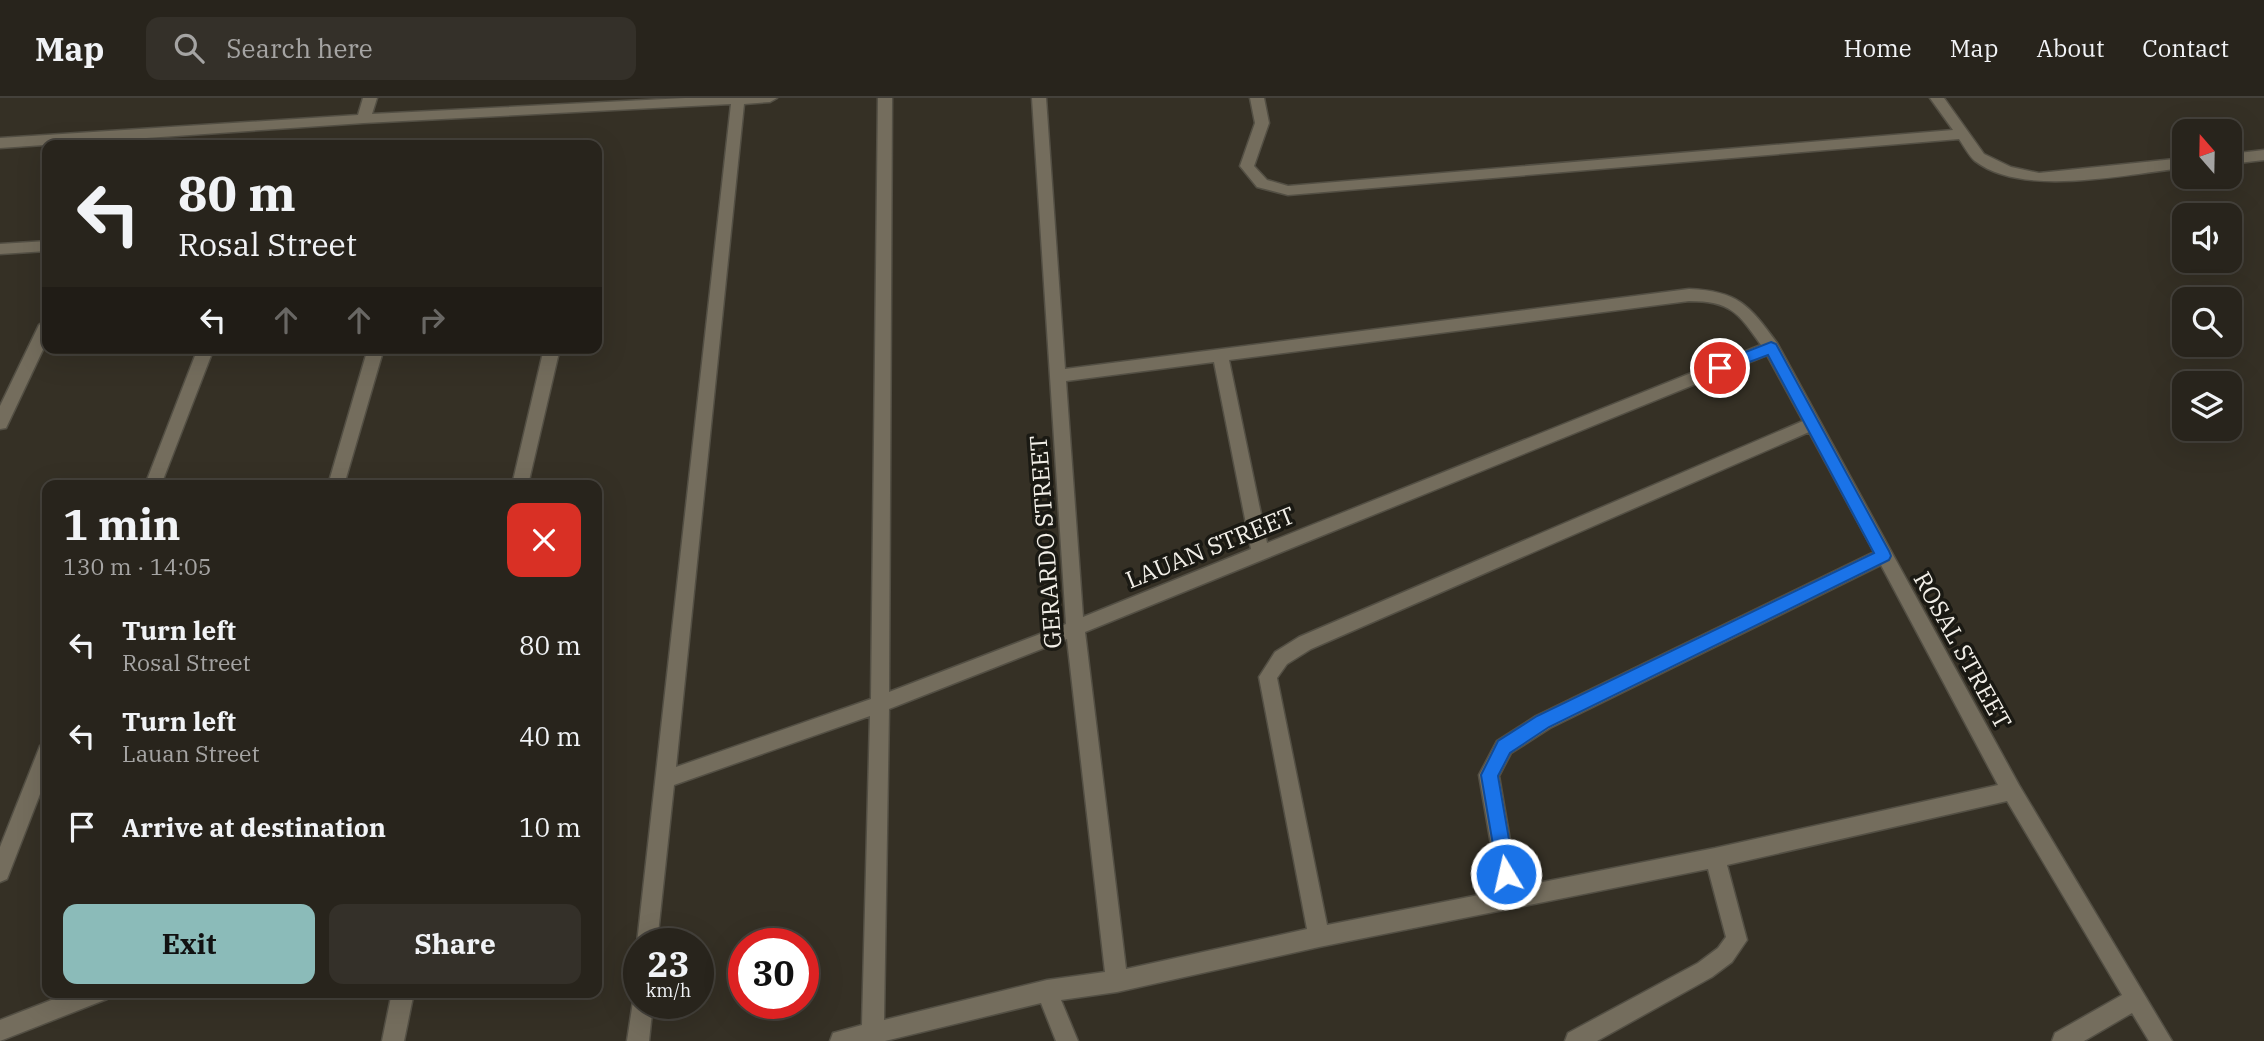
<!DOCTYPE html>
<html lang="en">
<head>
<meta charset="utf-8">
<style>
  body { margin:0; font-family:"IBM Plex Serif",serif; background:#343029; color:#f1f3f6; height:100vh; display:flex; flex-direction:column; font-size:26px; white-space:nowrap }
  * { box-sizing:border-box; margin:0 }
  p { font-size:23px; color:#a5a4a3 }
  .icon { flex:none; width:38px; height:38px; fill:none; stroke:currentColor; stroke-width:2; stroke-linecap:round; stroke-linejoin:round }
  .map { position:relative; flex:1; overflow:hidden }
  .side { position:absolute; left:42px; top:382px; width:560px; height:518px; display:flex; flex-direction:column; background:#28241c; border-radius:14px; box-shadow:0 7px 28px #0002,0 0 0 2px #44413b }
  .side>* { flex:none }
  .guide { position:absolute; left:42px; top:42px; width:560px; height:214px; border-radius:14px; box-shadow:0 7px 28px #0002,0 0 0 2px #44413b; background:#28241c; color:#f1f3f6; overflow:hidden }
  .needle { width:46px; rotate:340deg }
  .controls { position:absolute; left:2172px; top:21px; display:grid; gap:14px }
  .controls a { display:grid; place-items:center; width:70px; height:70px; border-radius:14px; background:#28241c; box-shadow:0 7px 28px #0002,0 0 0 2px #44413b; font-size:35px }
  .speed { position:absolute; left:623px; top:830px; display:flex; gap:14px; font-size:35px; font-weight:700; text-align:center }
  .speed>* { display:grid; place-content:center; width:91px; height:91px; border-radius:50%; background:#28241c; box-shadow:0 7px 28px #0002,0 0 0 2px #44413b; line-height:1 }
  .speed small { font-size:18px; font-weight:400 }
  .speed .limit { border:10px solid #d22; background:#fff; color:#111 }
  .pin { position:absolute; display:grid; place-items:center; width:60px; height:60px; color:#fff; margin:-30px; border:4px solid #fff; border-radius:50%; box-shadow:0 2px 7px #0007 }
  .me { position:absolute; width:77px; margin:-38px; rotate:351deg; stroke-linejoin:round; filter:drop-shadow(0 0 5px #0008) }
  .turn { display:flex; align-items:center; gap:24px; height:147px; padding:0 21px; font-size:32px }
  .turn .icon { width:91px; height:91px; stroke-width:2.5 }
  .turn b { display:block; font-size:49px; line-height:60px }
  .lanes { display:flex; align-items:center; height:66px; padding:0 21px; background:#0003; justify-content:center; gap:35px; direction:ltr }
  .lanes .off { opacity:.35 }
  .round { display:grid; place-items:center; flex:none; width:74px; height:74px; border-radius:14px; background:#343029 }
  .overview { display:flex; align-items:center; justify-content:space-between; height:119px; padding:0 21px }
  h1 { font-size:42px; font-weight:700; line-height:52px }
  .cta { display:flex; gap:14px; margin-top:auto; padding:14px 21px }
  .cta a { flex:1; height:80px; border-radius:14px; background:#8bbbb9; color:#111; font-size:28px; font-weight:700; line-height:80px; text-align:center }
  .cta a+a { background:#343029; color:#f1f3f6 }
  ul { padding:0; list-style:none }
  li { display:flex; align-items:center; gap:21px; height:91px; padding:0 21px }
  li div { flex:1 }
  li b { display:block; font-size:26px }
  li em { font-style:normal }
  header { display:flex; align-items:center; gap:42px; box-sizing:border-box; height:98px; padding:0 35px; background:#28241c; border-bottom:2px solid #44413b }
  header strong { font-size:33px }
  nav { display:flex; gap:38px; margin-inline-start:auto; font-size:24px }
  .search { width:490px; height:63px; background:#343029; display:flex; align-items:center; gap:18px; box-sizing:border-box; padding:0 24px; border-radius:14px; color:#a5a4a3; font-size:26px }
  .map>svg:first-child { display:block }
  .lines { fill:none; stroke-linecap:round; stroke-linejoin:round }
  .minor-casing { stroke:#534f44; stroke-width:3 }
  .minor { fill:#746d5d; fill-rule:evenodd }
  .route { fill:#1a73e8; stroke:#114b97; stroke-width:2 }
  .labels { text-anchor:middle; dominant-baseline:central; stroke-width:7; stroke-linejoin:round; paint-order:stroke }
  .street-label { font-size:24px; fill:#f2efe8; stroke:#1a1913 }
</style>
</head>
<body>
<header>
<strong>Map</strong>
<div class="search"><svg class="icon" aria-label="search" viewBox="0 0 24 24"><circle cx="10" cy="10" r="6"/><path d="M15 15l6 6"/></svg>Search here</div>
<nav><a>Home</a><a>Map</a><a>About</a><a>Contact</a></nav>
</header>
<div class="map">
<svg width="2264" height="943" viewBox="0 0 2264 943">
  <rect width="100%" height="100%" fill="#353025"/>
  <g class="lines">
    <g class="minor-casing">
      <path id="minor" d="M 363,0 L 377,0 L 372,16 L 685,0 L 777,0 L 770,4 L 744,6 L 676,669 L 871,601 L 878,0 L 892,0 L 889,594 L 1066,526 L 1032,0 L 1046,0 L 1065,271 L 1689,191 C 1738,193 1749,207 1777,245 L 2019,687 L 2172,943 L 2149,943 L 2132,915 L 2084,943 L 2052,943 L 2055,935 L 2122,897 L 2007,703 L 1727,767 L 1747,842 L 1732,864 L 1712,879 L 1597,943 L 1565,943 L 1568,935 L 1698,865 L 1718,850 L 1726,839 L 1708,771 L 1319,849 L 1117,894 L 1061,902 L 1078,943 L 1056,943 L 1041,905 L 885,943 L 830,943 L 833,935 L 862,927 L 870,618 L 674,687 L 657,845 L 639,845 L 639,850 L 637,845 L 731,6 L 364,25 L 0,50 L 0,40 L 358,17 ZM 1689,203 C 1730,203 1738,214 1761,247 L 1267,445 L 1229,262 ZM 1767,257 L 1803,323 L 1299,539 L 1275,554 L 1259,579 L 1307,831 L 1126,871 L 1085,534 ZM 1214,264 L 1251,451 L 1083,519 L 1066,283 ZM 1809,334 L 1874,454 L 1536,618 L 1497,643 L 1479,677 L 1499,793 L 1327,827 L 1277,580 L 1287,566 L 1311,551 ZM 1881,467 L 1998,687 L 1715,750 L 1518,789 L 1499,678 L 1511,655 L 1550,630 ZM 1067,541 L 1105,874 L 1047,882 L 884,922 L 889,611 Z
        M 1250,0 L 1264,0 L 1269,25 L 1254,68 L 1267,82 L 1288,88 L 1953,32 L 1930,0 L 1944,0 L 1984,56 L 2011,69 L 2039,75 L 2184,60 L 2184,70 C 2126,76 2023,100 1975,63 C 1969,58 1964,48 1959,41 L 1288,97 L 1257,89 L 1240,68 L 1255,25 Z
        M 2264,52 L 2264,62 L 2230,66 L 2230,56 Z
        M 47,143 L 47,153 L 0,156 L 0,146 Z
        M 47,221 L 47,243 L 6,330 L 0,331 L 0,308 L 39,227 Z
        M 198,250 L 214,250 L 161,387 L 145,387 Z
        M 368,250 L 384,250 L 344,387 L 328,387 Z
        M 544,250 L 560,250 L 528,387 L 512,387 Z
        M 47,645 L 47,678 L 7,781 L 0,784 L 0,749 L 40,648 Z
        M 72,894 L 110,894 L 107,901 L 0,943 L 0,922 Z
        M 392,894 L 414,894 L 404,943 L 382,943 Z
        M 639,896 L 639,905 L 653,905 L 649,943 L 627,943 L 634,897 Z"/>
    </g>
    <use href="#minor" class="minor"/>
  </g>
  <path class="route" d="M 1771,244 L 1776,246 L 1889,453 L 1891,458 L 1889,462 L 1549,629 L 1510,655 L 1498,678 L 1515,776 L 1512,782 L 1506,785 L 1499,782 L 1481,677 L 1498,643 L 1537,618 L 1874,455 L 1768,257 L 1720,275 L 1713,270 L 1715,266 Z"/>
  <g class="labels">
    <g class="street-label">
      <text transform="translate(1045 444) rotate(-94)">GERARDO STREET</text>
      <text transform="translate(1210 449) rotate(-22)">LAUAN STREET</text>
      <text transform="translate(1963 552) rotate(61)">ROSAL STREET</text>
    </g>
  </g>
</svg>
<div class="controls">
<a><svg class="needle" viewBox="-14 -14 28 28"><path d="M0-13l5 13h-10z" fill="#e53935"/><path d="M0 13l5-13h-10z" fill="#a5a4a3"/></svg></a>
<a><svg class="icon" aria-label="sound" viewBox="0 0 24 24"><path d="M4 9h4l5-4v14l-5-4H4zM17 9q2 3 0 6"/></svg></a>
<a><svg class="icon" aria-label="search" viewBox="0 0 24 24"><circle cx="10" cy="10" r="6"/><path d="M15 15l6 6"/></svg></a>
<a><svg class="icon" aria-label="layers" viewBox="0 0 24 24"><path d="M12 4l9 5-9 5-9-5zM3 14l9 5 9-5"/></svg></a>
</div>
<div class="speed"><div>23<small>km/h</small></div><div class="limit">30</div></div>
<div class="pin" style="left:1720px;top:270px;background:#d93025"><svg class="icon" aria-label="arrive" viewBox="0 0 24 24"><path d="M6 21V4h12l-3 4 3 4H6"/></svg></div>
<svg class="me" style="left:1506px;top:776px" viewBox="-20 -20 40 40"><circle r="17" fill="#1a73e8" stroke="#fff" stroke-width="3"/><path d="M0-11L8 9 0 5-8 9z" fill="#fff"/></svg>
<div class="guide">
<div class="turn"><svg class="icon" aria-label="left" viewBox="0 0 24 24"><path d="M17 20v-9H6M10 6l-5 5 5 5"/></svg><div><b>80 m</b>Rosal Street</div></div>
<div class="lanes"><svg class="icon" aria-label="left" viewBox="0 0 24 24"><path d="M17 20v-9H6M10 6l-5 5 5 5"/></svg><svg class="icon off" aria-label="ahead" viewBox="0 0 24 24"><path d="M12 20V5M6 11l6-6 6 6"/></svg><svg class="icon off" aria-label="ahead" viewBox="0 0 24 24"><path d="M12 20V5M6 11l6-6 6 6"/></svg><svg class="icon off" aria-label="right" viewBox="0 0 24 24"><path d="M7 20v-9h11M14 6l5 5-5 5"/></svg></div>
</div>
<section class="side">
<div class="overview"><div><h1>1 min</h1><p>130 m · 14:05</p></div><a class="round" style="background:#d93025;color:#fff"><svg class="icon" aria-label="close" viewBox="0 0 24 24"><path d="M6 6l12 12M18 6L6 18"/></svg></a></div>
<ul>
<li><svg class="icon" aria-label="left" viewBox="0 0 24 24"><path d="M17 20v-9H6M10 6l-5 5 5 5"/></svg><div><b>Turn left</b><p>Rosal Street</p></div><em>80 m</em></li>
<li><svg class="icon" aria-label="left" viewBox="0 0 24 24"><path d="M17 20v-9H6M10 6l-5 5 5 5"/></svg><div><b>Turn left</b><p>Lauan Street</p></div><em>40 m</em></li>
<li><svg class="icon" aria-label="arrive" viewBox="0 0 24 24"><path d="M6 21V4h12l-3 4 3 4H6"/></svg><div><b>Arrive at destination</b></div><em>10 m</em></li>
</ul>
<div class="cta"><a>Exit</a><a>Share</a></div>
</section>
</div>
</body>
</html>
